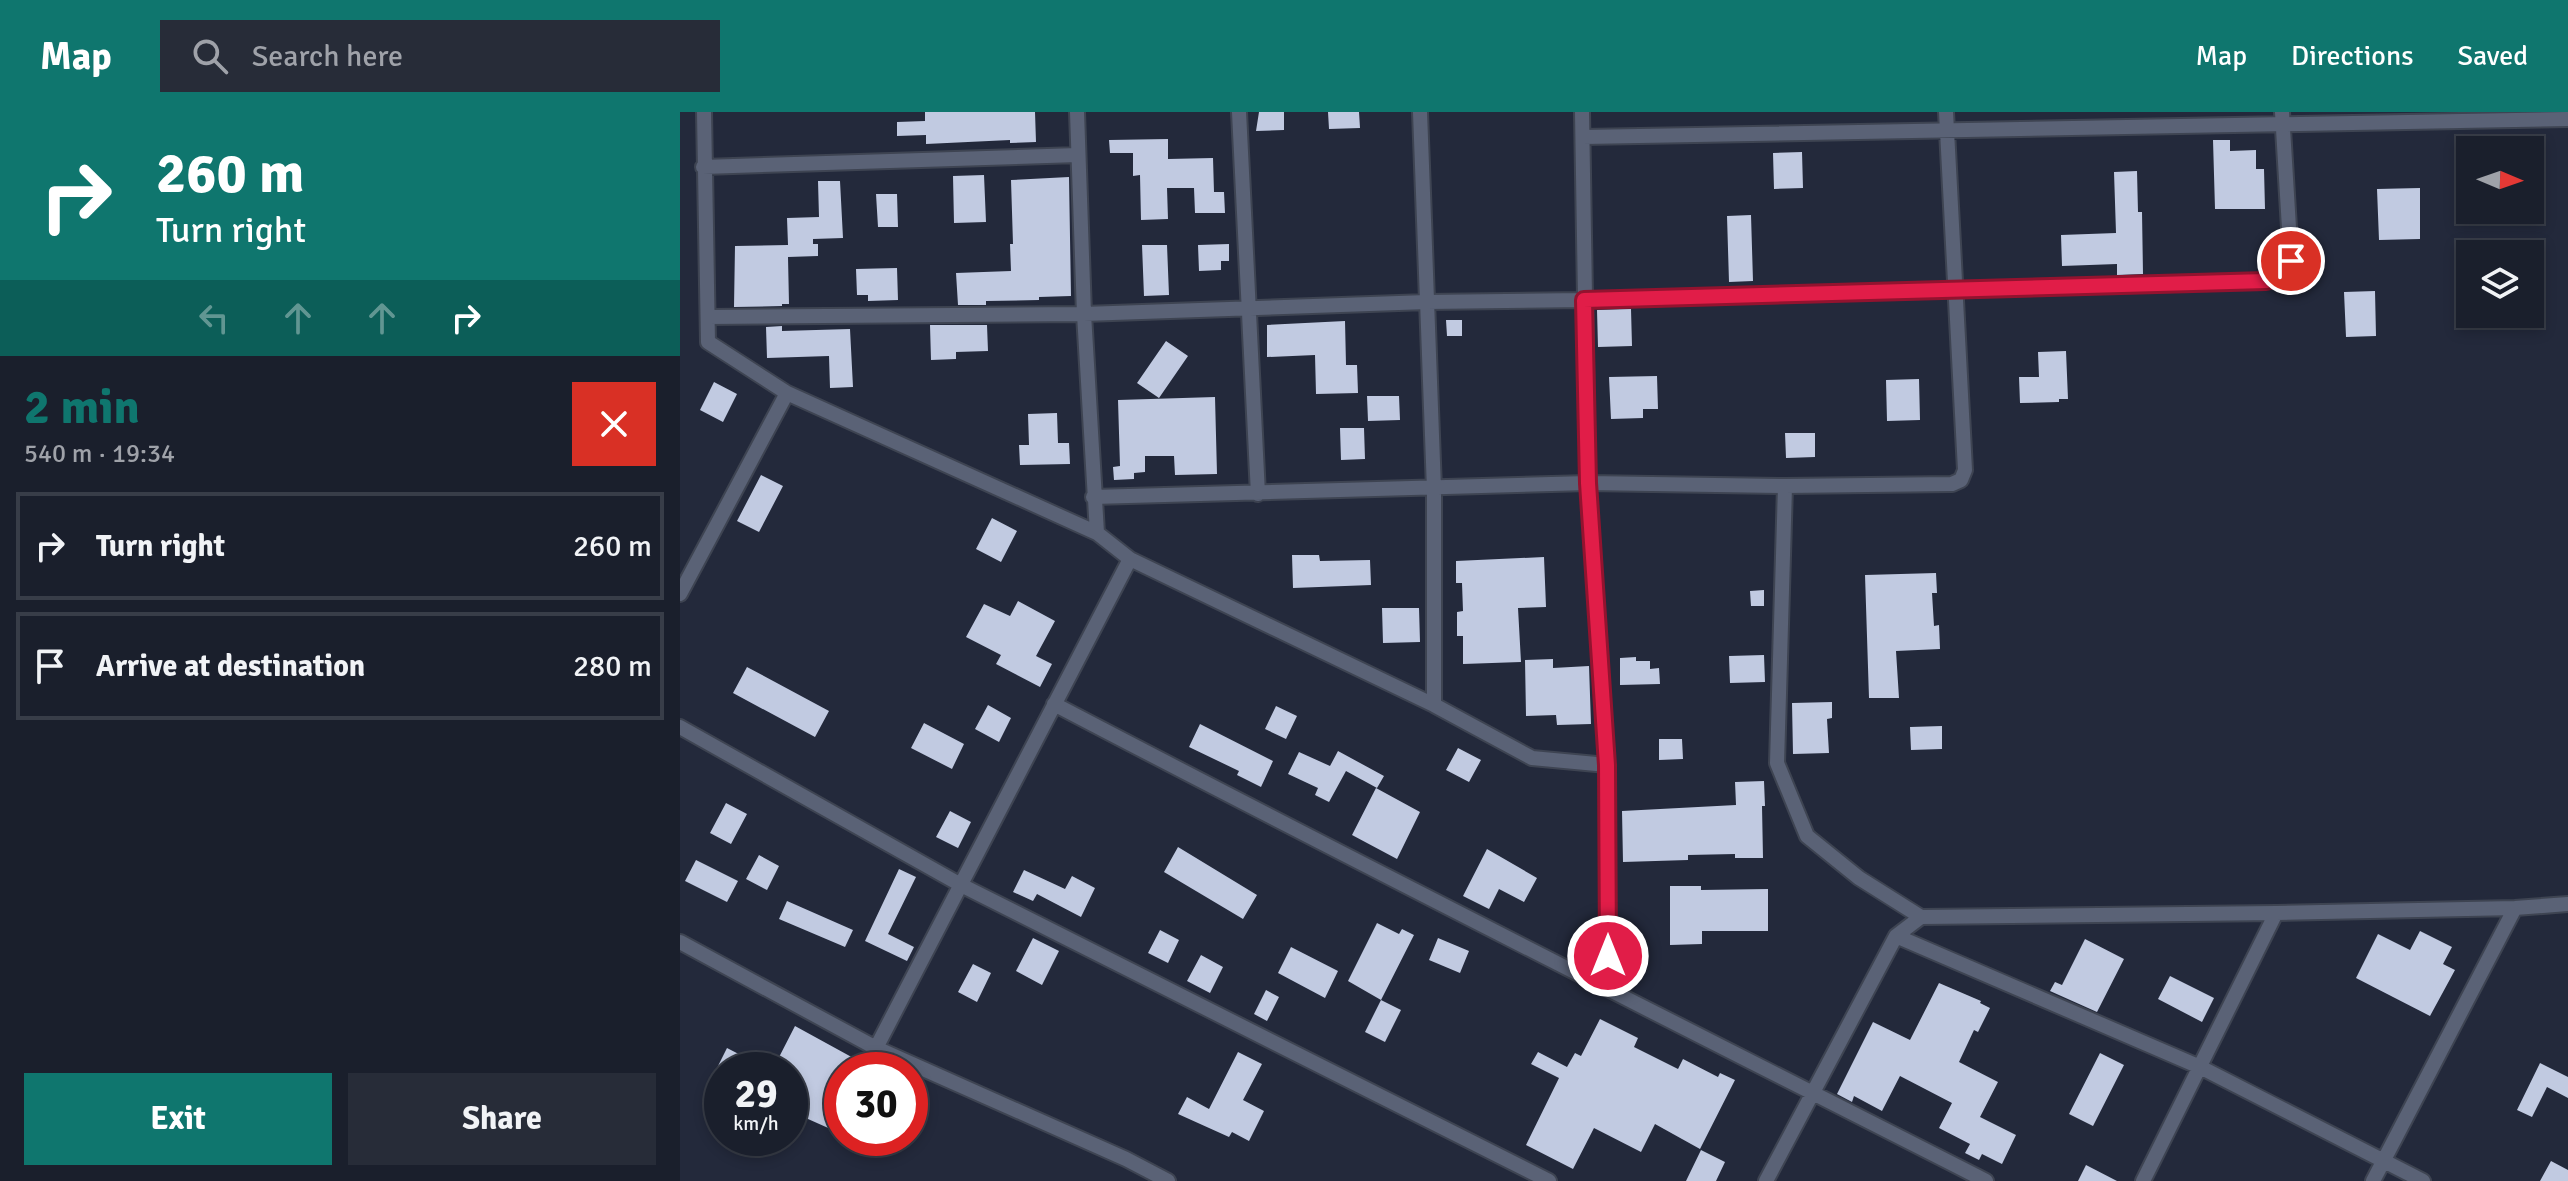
<!DOCTYPE html>
<html lang="en">
<head>
<meta charset="utf-8">
<style>
  body { margin:0; font-family:Signika,sans-serif; background:#272c38; color:#f1f3f6; height:100vh; display:flex; flex-direction:column; font-size:30px; white-space:nowrap }
  * { box-sizing:border-box; margin:0 }
  p { font-size:26px; color:#9fa2a9 }
  .icon { flex:none; width:44px; height:44px; fill:none; stroke:currentColor; stroke-width:2; stroke-linecap:round; stroke-linejoin:round }
  .map { position:relative; flex:1; overflow:hidden }
  .panel { display:flex; flex-direction:column; background:#1a1f2c; width:680px }
  .panel>* { flex:none }
  .guide { background:#0f766e; color:#fff; overflow:hidden }
  .needle { width:52px; rotate:92deg }
  .fabs { position:absolute; left:1776px; top:24px; display:grid; gap:16px }
  .fabs a { display:grid; place-items:center; width:88px; height:88px; border-radius:0px; background:#1a1f2c; box-shadow:0 4px 12px #0003,0 0 0 2px #383d48; font-size:40px }
  .speed { position:absolute; left:24px; top:940px; display:flex; gap:16px; font-size:40px; font-weight:700; text-align:center }
  .speed>* { display:grid; place-content:center; width:104px; height:104px; border-radius:50%; background:#1a1f2c; box-shadow:0 4px 12px #0003,0 0 0 2px #383d48; line-height:1 }
  .speed small { font-size:20px; font-weight:400 }
  .speed .limit { border:12px solid #d22; background:#fff; color:#111 }
  .pin { position:absolute; display:grid; place-items:center; width:68px; height:68px; color:#fff; margin:-34px; border:4px solid #fff; border-radius:50%; box-shadow:0 2px 8px #0007 }
  .me { position:absolute; width:88px; margin:-44px; rotate:0deg; stroke-linejoin:round; filter:drop-shadow(0 0 6px #0008) }
  .turn { display:flex; align-items:center; gap:28px; height:168px; padding:0 24px; font-size:36px }
  .turn .icon { width:104px; height:104px; stroke-width:2.5 }
  .turn b { display:block; font-size:56px; line-height:68px }
  .lanes { display:flex; align-items:center; height:76px; padding:0 24px; background:#0003; justify-content:center; gap:40px; direction:ltr }
  .lanes .off { opacity:.35 }
  .round { display:grid; place-items:center; flex:none; width:84px; height:84px; border-radius:0px; background:#272c38 }
  .head { display:flex; align-items:center; justify-content:space-between; height:136px; padding:0 24px }
  h1 { font-size:48px; font-weight:700; line-height:60px; color:#0f766e }
  .button { display:flex; gap:16px; margin-top:auto; padding:16px 24px }
  .button a { flex:1; height:92px; border-radius:0px; background:#0f766e; color:#fff; font-size:32px; font-weight:700; line-height:92px; text-align:center }
  .button a+a { background:#272c38; color:#f1f3f6 }
  ul { padding:0; list-style:none }
  li { display:flex; align-items:center; gap:24px; height:108px; margin:0 16px 12px; padding:0 8px; border:4px solid #383d48; border-radius:0px }
  li div { flex:1 }
  li b { display:block; font-size:30px }
  li em { font-style:normal }
  header { display:flex; align-items:center; gap:48px; box-sizing:border-box; height:112px; padding:0 40px; background:#0f766e; color:#fff }
  header strong { font-size:38px }
  nav { display:flex; gap:44px; margin-inline-start:auto; font-size:28px }
  .search { width:560px; height:72px; background:#272c38; display:flex; align-items:center; gap:20px; box-sizing:border-box; padding:0 28px; border-radius:0px; color:#9fa2a9; font-size:30px }
  main { display:flex; flex:1; min-height:0 }
  .map>svg:first-child { display:block }
  .building { fill:#c1cae1 }
  .lines { fill:none; stroke-linecap:round; stroke-linejoin:round }
  .street-casing { stroke:#3e4452; stroke-width:18 }
  .street { stroke:#5a6276; stroke-width:14 }
  .route-casing { stroke:#92132f; stroke-width:20 }
  .route { stroke:#e11d48; stroke-width:14 }
</style>
</head>
<body>
<header>
<strong>Map</strong>
<div class="search"><svg class="icon" aria-label="search" viewBox="0 0 24 24"><circle cx="10" cy="10" r="6"/><path d="M15 15l6 6"/></svg>Search here</div>
<nav><a>Map</a><a>Directions</a><a>Saved</a></nav>
</header>
<main>
<section class="panel">
<div class="guide">
<div class="turn"><svg class="icon" aria-label="right" viewBox="0 0 24 24"><path d="M7 20v-9h11M14 6l5 5-5 5"/></svg><div><b>260 m</b>Turn right</div></div>
<div class="lanes"><svg class="icon off" aria-label="left" viewBox="0 0 24 24"><path d="M17 20v-9H6M10 6l-5 5 5 5"/></svg><svg class="icon off" aria-label="ahead" viewBox="0 0 24 24"><path d="M12 20V5M6 11l6-6 6 6"/></svg><svg class="icon off" aria-label="ahead" viewBox="0 0 24 24"><path d="M12 20V5M6 11l6-6 6 6"/></svg><svg class="icon" aria-label="right" viewBox="0 0 24 24"><path d="M7 20v-9h11M14 6l5 5-5 5"/></svg></div>
</div>
<div class="head"><div><h1>2 min</h1><p>540 m · 19:34</p></div><a class="round" style="background:#d93025;color:#fff"><svg class="icon" aria-label="close" viewBox="0 0 24 24"><path d="M6 6l12 12M18 6L6 18"/></svg></a></div>
<ul>
<li><svg class="icon" aria-label="right" viewBox="0 0 24 24"><path d="M7 20v-9h11M14 6l5 5-5 5"/></svg><div><b>Turn right</b></div><em>260 m</em></li>
<li><svg class="icon" aria-label="arrive" viewBox="0 0 24 24"><path d="M6 21V4h12l-3 4 3 4H6"/></svg><div><b>Arrive at destination</b></div><em>280 m</em></li>
</ul>
<div class="button"><a>Exit</a><a>Share</a></div>
</section>
<div class="map">
<svg width="1888" height="1069" viewBox="0 0 1888 1069">
  <rect width="100%" height="100%" fill="#23293b"/>
  <path class="building" d="M 245,0 L 355,0 L 356,30 L 330,31 L 330,28 L 246,32 L 246,23 L 217,24 L 217,10 L 245,9 Z
    M 579,0 L 604,0 L 604,18 L 576,19 Z
    M 648,0 L 679,0 L 680,16 L 649,17 Z
    M 488,27 L 488,47 L 533,46 L 534,80 L 544,80 L 545,101 L 515,101 L 514,76 L 487,76 L 488,107 L 461,108 L 460,63 L 453,64 L 453,41 L 430,41 L 429,28 Z
    M 1533,28 L 1550,28 L 1550,39 L 1576,38 L 1576,57 L 1584,57 L 1585,97 L 1535,97 Z
    M 1122,40 L 1123,76 L 1094,77 L 1093,41 Z
    M 1457,59 L 1458,100 L 1462,100 L 1463,162 L 1437,163 L 1437,152 L 1382,154 L 1381,123 L 1436,121 L 1434,60 Z
    M 304,63 L 306,110 L 274,111 L 273,64 Z
    M 389,65 L 391,184 L 359,185 L 359,188 L 306,189 L 306,193 L 278,193 L 276,161 L 331,159 L 330,132 L 333,132 L 331,68 Z
    M 138,69 L 160,69 L 163,126 L 133,127 L 133,132 L 138,132 L 138,144 L 108,145 L 109,192 L 102,192 L 102,194 L 54,195 L 55,134 L 108,133 L 107,106 L 139,105 Z
    M 1740,76 L 1740,127 L 1699,128 L 1697,77 Z
    M 196,82 L 217,82 L 218,115 L 198,115 Z
    M 1071,103 L 1073,169 L 1049,170 L 1047,104 Z
    M 549,132 L 549,149 L 541,149 L 541,158 L 519,159 L 518,133 Z
    M 462,133 L 487,133 L 489,183 L 464,184 Z
    M 217,156 L 218,188 L 188,189 L 188,183 L 177,183 L 176,157 Z
    M 1695,179 L 1696,224 L 1666,225 L 1664,180 Z
    M 951,197 L 952,234 L 918,235 L 917,198 Z
    M 766,208 L 782,208 L 782,224 L 767,224 Z
    M 665,209 L 666,253 L 677,253 L 678,281 L 636,282 L 635,243 L 587,245 L 587,213 Z
    M 250,213 L 307,213 L 308,239 L 276,240 L 276,247 L 251,248 Z
    M 102,214 L 102,219 L 170,217 L 173,275 L 150,276 L 149,244 L 87,246 L 86,215 Z
    M 486,229 L 508,244 L 479,286 L 457,271 Z
    M 1386,239 L 1388,287 L 1379,287 L 1379,290 L 1340,291 L 1339,265 L 1359,265 L 1358,240 Z
    M 977,264 L 978,297 L 963,297 L 963,306 L 931,307 L 929,265 Z
    M 1239,267 L 1240,308 L 1207,309 L 1206,268 Z
    M 34,270 L 57,282 L 43,310 L 20,298 Z
    M 687,284 L 719,284 L 720,308 L 688,309 Z
    M 535,285 L 537,362 L 495,363 L 494,344 L 465,344 L 465,360 L 454,361 L 454,367 L 434,368 L 433,355 L 440,354 L 438,288 Z
    M 377,301 L 378,331 L 389,331 L 390,352 L 340,353 L 339,333 L 349,333 L 348,302 Z
    M 660,316 L 684,316 L 685,347 L 661,348 Z
    M 1105,321 L 1135,321 L 1135,345 L 1106,346 Z
    M 81,363 L 103,374 L 79,420 L 57,409 Z
    M 312,406 L 337,419 L 321,450 L 296,437 Z
    M 612,443 L 639,443 L 640,449 L 690,448 L 691,473 L 613,476 Z
    M 864,445 L 866,495 L 838,496 L 841,550 L 783,552 L 783,524 L 777,524 L 777,500 L 783,499 L 782,471 L 776,471 L 776,449 Z
    M 1256,461 L 1257,481 L 1252,481 L 1254,514 L 1259,513 L 1260,537 L 1216,539 L 1219,586 L 1189,586 L 1185,463 Z
    M 1084,478 L 1084,494 L 1071,494 L 1070,479 Z
    M 338,489 L 375,509 L 356,544 L 372,552 L 360,575 L 316,552 L 321,543 L 286,525 L 304,492 L 330,504 Z
    M 702,496 L 739,496 L 740,530 L 703,531 Z
    M 1084,543 L 1085,570 L 1050,571 L 1049,544 Z
    M 956,545 L 956,549 L 970,549 L 970,557 L 979,556 L 980,572 L 940,573 L 940,546 Z
    M 873,547 L 873,556 L 909,554 L 911,612 L 877,613 L 876,603 L 846,604 L 845,548 Z
    M 67,555 L 149,599 L 135,625 L 53,581 Z
    M 1152,590 L 1152,606 L 1147,607 L 1149,641 L 1113,642 L 1112,591 Z
    M 308,593 L 331,606 L 319,630 L 295,617 Z
    M 596,594 L 617,604 L 606,627 L 585,617 Z
    M 244,611 L 284,632 L 272,657 L 231,636 Z
    M 520,612 L 593,649 L 581,675 L 557,663 L 559,659 L 509,635 Z
    M 1262,614 L 1262,637 L 1231,638 L 1230,615 Z
    M 979,627 L 1002,627 L 1003,647 L 979,648 Z
    M 778,636 L 801,648 L 789,670 L 766,658 Z
    M 658,639 L 704,664 L 697,676 L 666,659 L 649,690 L 635,683 L 638,676 L 608,662 L 619,640 L 650,654 Z
    M 1084,669 L 1085,694 L 1082,694 L 1083,746 L 1055,746 L 1055,742 L 1008,743 L 1008,748 L 943,750 L 942,699 L 1056,693 L 1055,670 Z
    M 696,676 L 740,700 L 717,747 L 672,723 Z
    M 46,691 L 67,702 L 51,732 L 30,721 Z
    M 270,699 L 291,710 L 278,736 L 256,725 Z
    M 498,735 L 577,783 L 563,807 L 484,760 Z
    M 807,737 L 857,766 L 844,790 L 819,777 L 809,797 L 783,784 Z
    M 79,743 L 99,754 L 87,778 L 66,767 Z
    M 16,748 L 58,769 L 47,790 L 5,769 Z
    M 219,757 L 236,765 L 208,822 L 234,835 L 227,849 L 185,829 Z
    M 344,758 L 385,777 L 392,764 L 415,776 L 401,805 L 357,782 L 353,789 L 333,780 Z
    M 990,774 L 1021,774 L 1021,778 L 1088,777 L 1088,819 L 1022,819 L 1022,832 L 990,833 Z
    M 107,789 L 173,818 L 165,835 L 99,807 Z
    M 697,811 L 719,822 L 722,817 L 734,823 L 701,888 L 668,869 Z
    M 480,818 L 499,828 L 488,851 L 468,841 Z
    M 1740,819 L 1772,835 L 1763,852 L 1775,858 L 1750,904 L 1676,866 L 1698,822 L 1730,838 Z
    M 353,826 L 379,839 L 362,873 L 336,859 Z
    M 758,826 L 789,839 L 780,861 L 749,848 Z
    M 1405,827 L 1444,847 L 1417,900 L 1370,879 L 1375,870 L 1382,873 Z
    M 611,835 L 658,859 L 645,886 L 598,861 Z
    M 521,843 L 543,855 L 530,881 L 507,869 Z
    M 293,852 L 311,861 L 297,890 L 278,880 Z
    M 1490,864 L 1534,886 L 1522,910 L 1478,887 Z
    M 1259,871 L 1301,889 L 1300,891 L 1310,896 L 1298,920 L 1294,918 L 1279,950 L 1318,970 L 1300,1005 L 1336,1023 L 1322,1052 L 1302,1042 L 1299,1048 L 1285,1041 L 1290,1032 L 1259,1016 L 1272,991 L 1220,964 L 1202,999 L 1174,984 L 1172,990 L 1157,982 L 1193,910 L 1230,928 Z
    M 586,878 L 599,885 L 587,909 L 574,902 Z
    M 701,888 L 721,898 L 705,930 L 685,920 Z
    M 920,907 L 958,926 L 954,935 L 998,957 L 1003,947 L 1038,965 L 1040,961 L 1055,968 L 1020,1037 L 975,1012 L 961,1040 L 914,1016 L 893,1057 L 846,1033 L 879,966 L 851,952 L 858,940 L 887,955 L 895,941 L 901,944 Z
    M 115,914 L 177,948 L 172,958 L 162,958 L 162,977 L 156,989 L 162,993 L 162,1005 L 155,1019 L 110,999 L 110,958 L 95,953 Z
    M 47,936 L 90,958 L 36,958 Z
    M 558,940 L 582,952 L 563,988 L 584,999 L 569,1029 L 552,1020 L 549,1025 L 498,1002 L 507,985 L 529,997 Z
    M 1420,941 L 1444,953 L 1413,1014 L 1389,1002 Z
    M 1860,951 L 1888,965 L 1888,986 L 1867,975 L 1852,1005 L 1837,998 Z
    M 1021,1038 L 1045,1050 L 1036,1069 L 1006,1069 Z
    M 1871,1049 L 1888,1058 L 1888,1069 L 1860,1069 Z
    M 1406,1053 L 1437,1069 L 1398,1069 Z"/>
  <g class="lines">
    <g class="street-casing">
      <path id="street" d="M 24,0 L 28,230 L 107,281 L 417,421 L 450,447 L 754,593 L 852,646 L 927,653
        M 397,0 L 404,202 L 417,421
        M 559,0 L 578,382
        M 740,0 L 754,377 L 754,593
        M 902,0 L 908,371 L 927,653 L 928,876
        M 903,25 L 1888,7
        M 23,55 L 398,43
        M 28,205 L 404,202 L 747,190 L 904,188 L 1586,169 L 1604,163 L 1611,149 L 1602,0
        M 1105,374 L 1097,651 L 1127,724 L 1179,766 L 1241,805
        M 413,385 L 908,371 L 1105,374 L 1272,372 L 1281,368 L 1285,358 L 1266,0
        M 0,482 L 107,281
        M 374,592 C 683,754 995,911 1306,1069
        M 0,615 L 281,773 L 869,1069
        M 1216,824 L 1520,955 L 1743,1069
        M 0,830 L 196,936 L 446,1047 L 488,1069
        M 196,936 L 450,447
        M 1086,1069 L 1216,824 L 1241,805 L 1596,801 L 1835,796 L 1888,792
        M 1463,1069 L 1596,801
        M 1693,1069 L 1835,796"/>
    </g>
    <use href="#street" class="street"/>
  </g>
  <g class="lines">
    <g class="route-casing">
      <path id="route" d="M 928,844 L 927,653 L 908,371 L 904,188 L 1586,169 L 1604,163 L 1611,149"/>
    </g>
    <use href="#route" class="route"/>
  </g>
</svg>
<div class="fabs">
<a><svg class="needle" viewBox="-14 -14 28 28"><path d="M0-13l5 13h-10z" fill="#e53935"/><path d="M0 13l5-13h-10z" fill="#9fa2a9"/></svg></a>
<a><svg class="icon" aria-label="layers" viewBox="0 0 24 24"><path d="M12 4l9 5-9 5-9-5zM3 14l9 5 9-5"/></svg></a>
</div>
<div class="speed"><div>29<small>km/h</small></div><div class="limit">30</div></div>
<div class="pin" style="left:1611px;top:149px;background:#d93025"><svg class="icon" aria-label="arrive" viewBox="0 0 24 24"><path d="M6 21V4h12l-3 4 3 4H6"/></svg></div>
<svg class="me" style="left:928px;top:844px" viewBox="-20 -20 40 40"><circle r="17" fill="#e11d48" stroke="#fff" stroke-width="3"/><path d="M0-11L8 9 0 5-8 9z" fill="#fff"/></svg>
</div>
</main>
</body>
</html>
